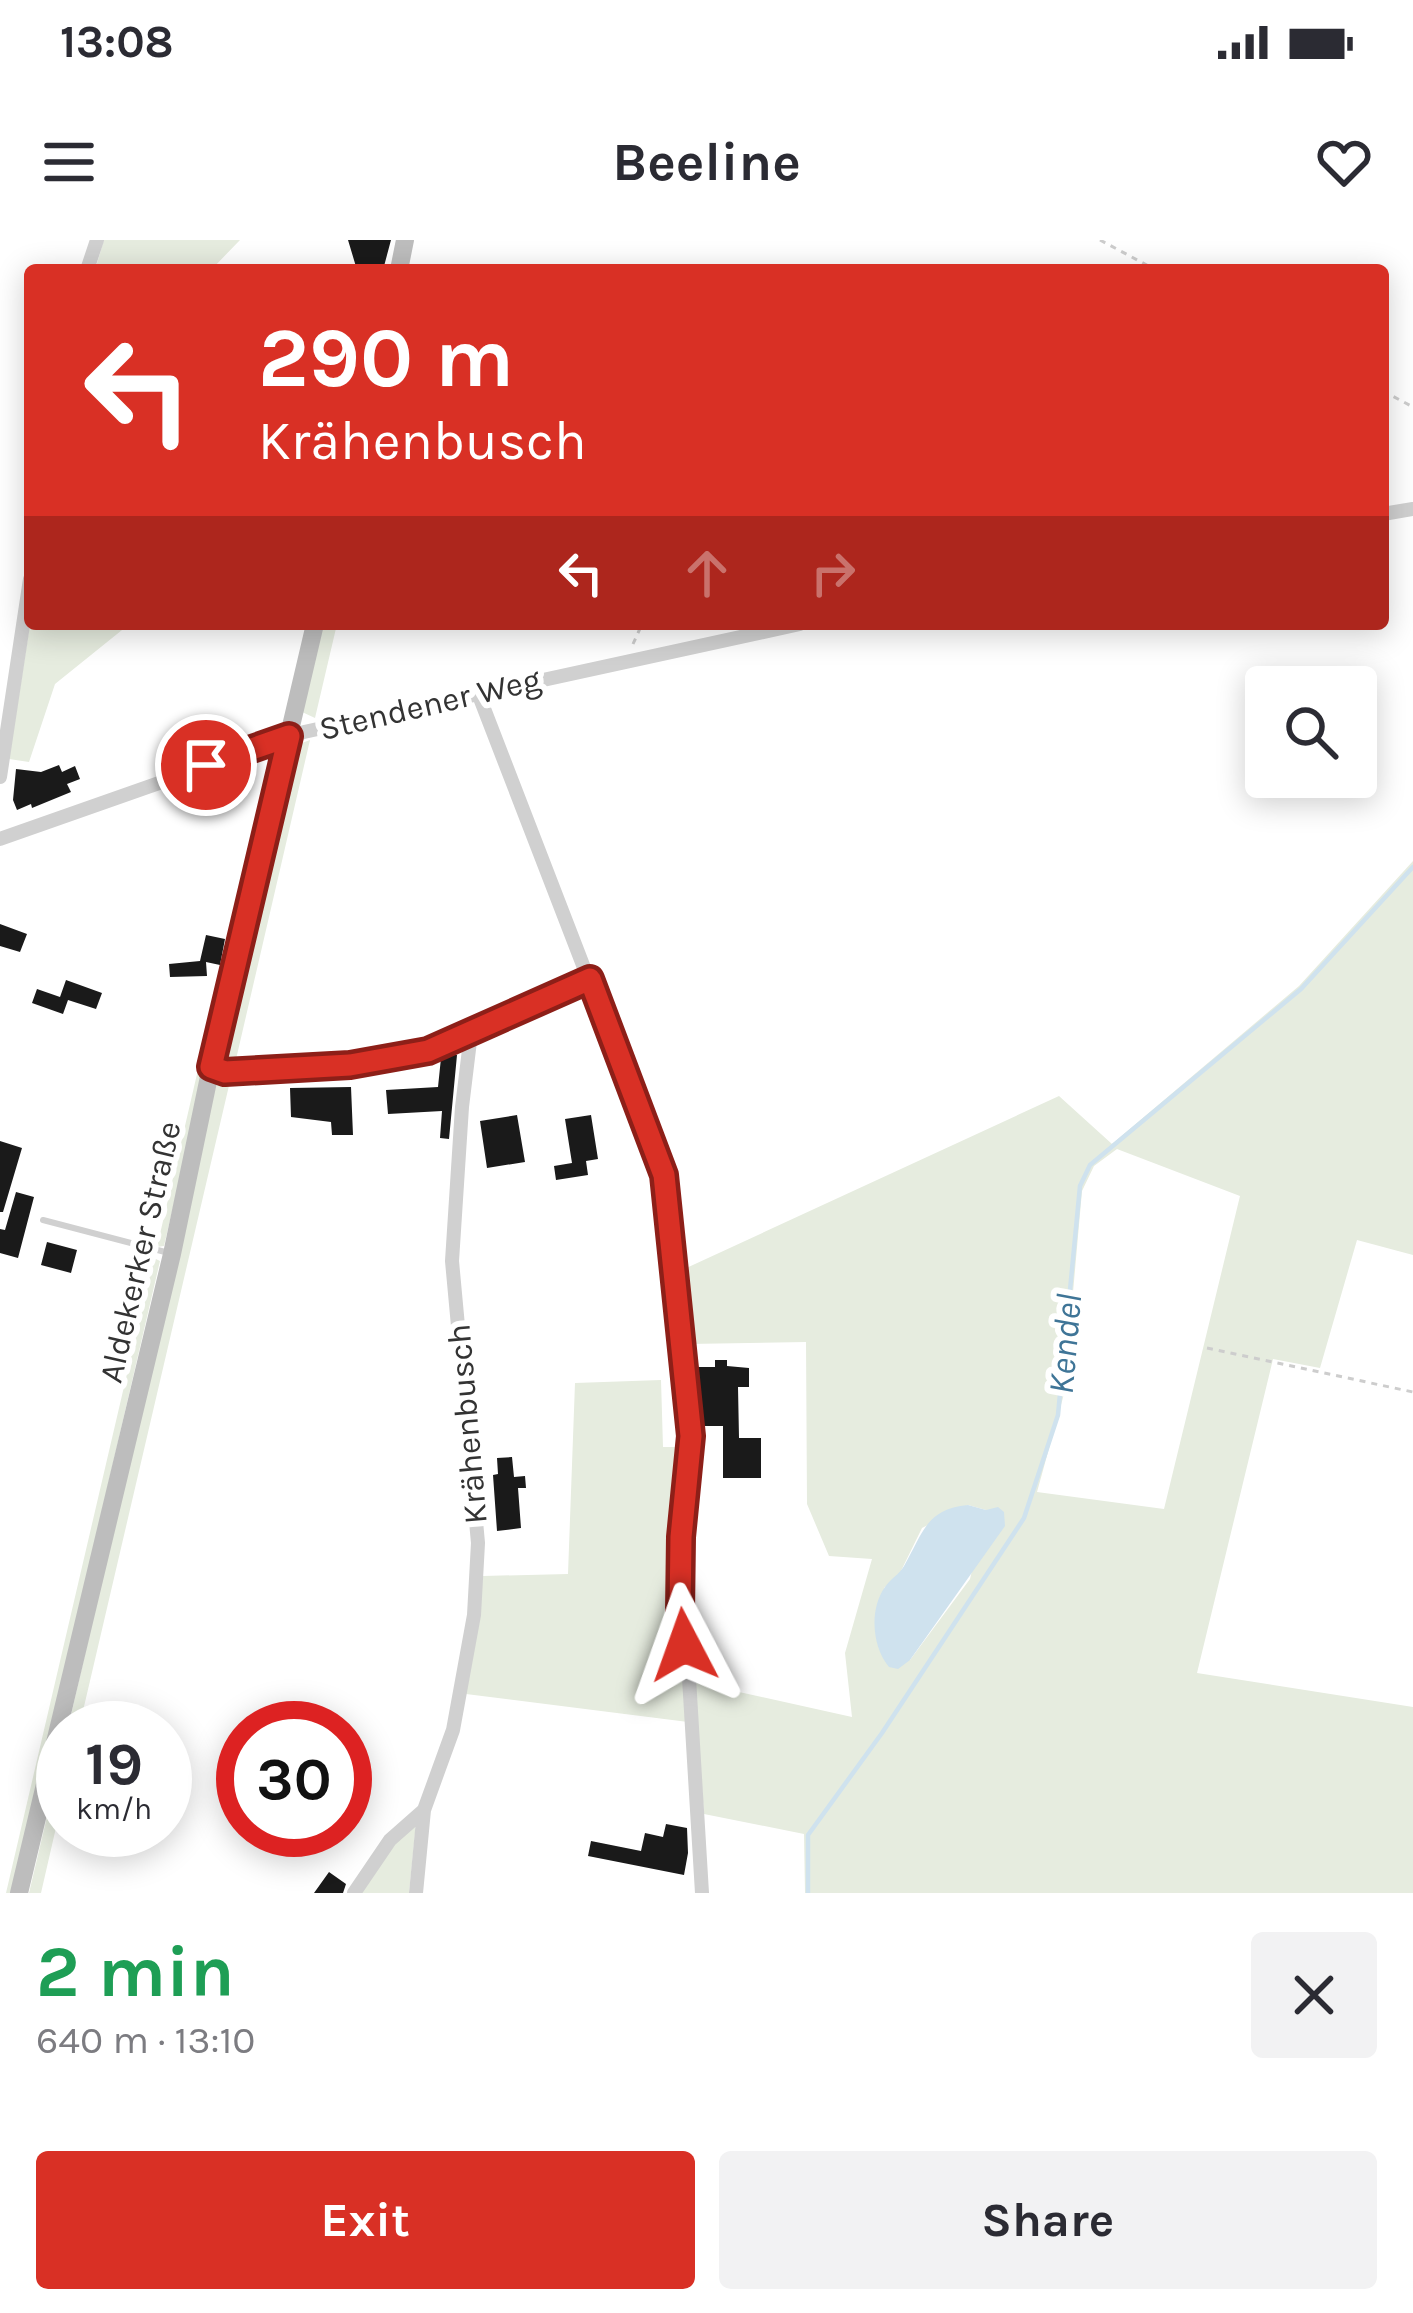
<!DOCTYPE html>
<html lang="en">
<head>
<meta charset="utf-8">
<style>
  body { margin:0; font-family:Karla,sans-serif; background:#f2f2f3; color:#2b2b33; height:100vh; display:flex; flex-direction:column; font-size:45px; white-space:nowrap }
  * { box-sizing:border-box; margin:0 }
  p { font-size:39px; color:#7c7c81 }
  .icon { flex:none; width:66px; height:66px; fill:none; stroke:currentColor; stroke-width:2; stroke-linecap:round; stroke-linejoin:round }
  .map { position:relative; height:1653px; overflow:hidden }
  .details { display:flex; flex-direction:column; background:#fff; flex:1 }
  .details>* { flex:none }
  .top-card { position:absolute; left:24px; top:24px; width:1365px; height:366px; border-radius:12px; box-shadow:0 6px 30px #0003; background:#d93025; color:#fff; overflow:hidden }
  .fabs { position:absolute; left:1245px; top:426px; display:grid; gap:24px }
  .fabs a { display:grid; place-items:center; width:132px; height:132px; border-radius:12px; background:#fff; box-shadow:0 6px 30px #0003; font-size:60px }
  .speed { position:absolute; left:36px; top:1461px; display:flex; gap:24px; font-size:60px; font-weight:700; text-align:center }
  .speed>* { display:grid; place-content:center; width:156px; height:156px; border-radius:50%; background:#fff; box-shadow:0 6px 30px #0003; line-height:1 }
  .speed small { font-size:30px; font-weight:400 }
  .speed .limit { border:18px solid #d22; background:#fff; color:#111 }
  .pin { position:absolute; display:grid; place-items:center; width:102px; height:102px; color:#fff; margin:-51px; border:6px solid #fff; border-radius:50%; box-shadow:0 3px 12px #0007 }
  .me { position:absolute; width:132px; margin:-66px; rotate:356deg; stroke-linejoin:round; filter:drop-shadow(0 0 9px #0008) }
  .turn { display:flex; align-items:center; gap:42px; height:252px; padding:0 36px; font-size:54px }
  .turn .icon { width:156px; height:156px; stroke-width:2.5 }
  .turn b { display:block; font-size:84px; line-height:102px }
  .lanes { display:flex; align-items:center; height:114px; padding:0 36px; background:#0003; justify-content:center; gap:60px; direction:ltr }
  .lanes .off { opacity:.35 }
  .round { display:grid; place-items:center; flex:none; width:126px; height:126px; border-radius:12px; background:#f2f2f3 }
  .headline { display:flex; align-items:center; justify-content:space-between; height:204px; padding:0 36px }
  h1 { font-size:72px; font-weight:700; line-height:90px; color:#1e9e55 }
  .cta { display:flex; gap:24px; margin-top:auto; padding:24px 36px }
  .cta a { flex:1; height:138px; border-radius:12px; background:#d93025; color:#fff; font-size:48px; font-weight:700; line-height:138px; text-align:center }
  .cta a+a { background:#f2f2f3; color:#2b2b33 }
  .status { display:flex; justify-content:space-between; align-items:center; height:84px; padding:0 60px; background:#fff; direction:ltr }
  .status svg { height:33px; fill:currentColor }
  header { display:flex; justify-content:space-between; align-items:center; height:156px; padding:0 36px; background:#fff; font-size:54px; font-weight:700 }
  .map>svg:first-child { display:block }
  .green { fill:#e6ecdf; fill-rule:evenodd }
  .water { fill:#cfe2ee }
  .lines { fill:none; stroke-linecap:round; stroke-linejoin:round }
  .stream { stroke:#cfe2ee; stroke-width:4.5 }
  .building { fill:#1a1a1a }
  .path { stroke:#cdcdcd; stroke-width:3; stroke-dasharray:6 6; stroke-linecap:butt }
  .lane { stroke:#d0d0d0; stroke-width:6 }
  .street { stroke:#d0d0d0; stroke-width:14 }
  .secondary { stroke:#bdbdbd; stroke-width:18 }
  .route-casing { stroke:#8d1f18; stroke-width:30 }
  .route { stroke:#d93025; stroke-width:21 }
  .labels { text-anchor:middle; dominant-baseline:central; stroke-width:12; stroke-linejoin:round; paint-order:stroke }
  .street-label { font-size:33px; fill:#333; stroke:#fff }
  .water-label { font-size:36px; font-style:italic; fill:#3f7597; stroke:#fff }
</style>
</head>
<body>
<div class="status"><b>13:08</b><svg viewBox="0 0 49 12"><path d="M0 12V9h3v3zM5 12V6h3v6zM10 12V3h3v9zM15 12V0h3v12zM26 1h20v11H26zM47 4h2v5h-2z"/></svg></div>
<header><svg class="icon" aria-label="menu" viewBox="0 0 24 24"><path d="M4 6h16M4 12h16M4 18h16"/></svg>Beeline<svg class="icon" aria-label="heart" viewBox="0 0 24 24"><path d="M12 20l-8-8c-3-5 5-10 8-4 3-6 11-1 8 4z"/></svg></header>
<div class="map">
<svg width="1413" height="1653" viewBox="0 0 1413 1653">
  <rect width="100%" height="100%" fill="#fff"/>
  <path class="green" d="M 104,0 L 240,0 L 211,30 L 95,30 Z
    M 30,384 L 127,386 L 55,444 L 29,522 L 9,519 Z
    M 323,384 L 337,384 L 315,478 L 302,472 Z
    M 310,500 L 234,828 L 222,820 L 292,517 L 299,504 Z
    M 271,514 L 276,515 L 276,523 L 164,1006 L 157,1007 Z
    M 1413,621 L 1413,1015 L 1357,1000 L 1320,1128 L 1273,1119 L 1197,1433 L 1413,1467 L 1413,1653 L 805,1653 L 804,1594 L 704,1574 L 694,1442 L 852,1477 L 845,1413 L 872,1319 L 829,1316 L 807,1264 L 806,1102 L 688,1104 L 682,1030 L 1059,856 L 1112,904 L 1299,746 ZM 1117,909 L 1240,956 L 1164,1269 L 1037,1252 L 1064,1154 L 1082,951 L 1094,926 ZM 968,1265 L 986,1270 L 970,1339 L 910,1420 L 884,1348 L 899,1335 L 922,1288 Z
    M 222,836 L 231,837 L 79,1488 L 68,1488 L 217,840 Z
    M 154,1018 L 160,1021 L 13,1653 L 6,1653 Z
    M 661,1140 L 663,1207 L 686,1207 L 688,1482 L 466,1454 L 483,1336 L 568,1334 L 575,1143 Z
    M 63,1509 L 63,1557 L 41,1653 L 29,1653 Z
    M 416,1583 L 409,1653 L 360,1653 L 395,1604 Z"/>
  <path class="water" d="M 968,1265 L 986,1270 L 998,1267 L 1004,1272 L 1005,1286 L 910,1420 L 898,1429 L 889,1427 C 872,1407 869,1369 885,1347 C 891,1338 899,1335 904,1326 C 923,1293 926,1269 968,1265 Z"/>
  <g class="lines">
    <path class="stream" d="M 808,1653 L 808,1595 L 882,1493 L 1024,1278 L 1058,1175 L 1080,946 L 1090,925 L 1301,749 L 1413,627"/>
  </g>
  <path class="building" d="M 348,0 L 391,0 L 383,30 L 357,30 Z
    M 59,525 L 62,532 L 75,526 L 80,539 L 67,544 L 71,552 L 32,568 L 31,564 L 17,570 L 13,560 L 16,529 L 41,532 Z
    M 0,684 L 27,694 L 20,712 L 0,706 Z
    M 206,695 L 225,699 L 220,725 L 206,722 L 207,736 L 170,737 L 169,724 L 200,721 Z
    M 66,740 L 102,753 L 96,769 L 68,760 L 63,774 L 32,763 L 37,749 L 60,757 Z
    M 449,815 L 457,815 L 449,899 L 440,898 L 442,871 L 388,874 L 386,850 L 438,847 L 441,818 Z
    M 351,847 L 353,895 L 332,895 L 331,882 L 291,877 L 290,848 Z
    M 517,875 L 525,922 L 487,928 L 480,881 Z
    M 591,875 L 598,919 L 586,921 L 588,935 L 556,940 L 554,926 L 572,923 L 565,879 Z
    M 0,901 L 22,908 L 3,972 L 0,972 Z
    M 16,952 L 34,957 L 18,1018 L 0,1013 L 0,989 L 5,990 Z
    M 47,1002 L 77,1010 L 71,1033 L 41,1025 Z
    M 715,1120 L 727,1120 L 727,1126 L 749,1128 L 749,1147 L 738,1147 L 739,1198 L 761,1198 L 761,1238 L 723,1238 L 723,1186 L 701,1186 L 698,1127 L 715,1127 Z
    M 512,1217 L 514,1237 L 525,1236 L 526,1248 L 518,1248 L 521,1288 L 497,1291 L 493,1235 L 498,1234 L 497,1218 Z
    M 666,1584 L 687,1588 L 688,1613 L 684,1635 L 588,1616 L 591,1601 L 641,1611 L 645,1593 L 663,1597 Z
    M 329,1632 L 346,1644 L 343,1653 L 314,1653 Z"/>
  <g class="lines">
    <path class="path" d="M 1100,0 L 1156,30
      M 1383,151 L 1413,167
      M 633,404 L 642,384
      M 1207,1108 L 1413,1152"/>
    <path class="lane" d="M 43,980 L 169,1013"/>
    <path class="street" d="M 87,30 L 97,0
      M 1383,274 L 1413,269
      M 478,453 L 664,935 L 691,1196 L 681,1296 L 680,1372 L 689,1438 L 702,1653
      M 0,537 L 30,339
      M 0,599 L 304,492 L 800,384
      M 211,827 L 225,832 L 350,825 L 429,811 L 590,739
      M 354,1653 L 390,1600 L 424,1570 L 453,1490 L 474,1375 L 478,1303 L 452,1021 L 462,867 L 471,793
      M 416,1653 L 424,1570"/>
    <path class="secondary" d="M 399,30 L 405,0
      M 19,1653 L 172,1014 L 211,827 L 315,384"/>
  </g>
  <g class="lines">
    <g class="route-casing">
      <path id="route" d="M 206,525 L 289,496 L 211,827 L 225,832 L 350,825 L 428,811 L 590,739 L 664,935 L 691,1196 L 681,1297 L 680,1372 L 684,1405"/>
    </g>
    <use href="#route" class="route"/>
  </g>
  <g class="labels">
    <g class="street-label">
      <text transform="translate(430 464) rotate(-13)">Stendener Weg</text>
      <text transform="translate(140 1012) rotate(-77)">Aldekerker Straße</text>
      <text transform="translate(467 1184) rotate(-95)">Krähenbusch</text>
    </g>
    <g class="water-label">
      <text transform="translate(1065 1104) rotate(-85)">Kendel</text>
    </g>
  </g>
</svg>
<div class="fabs">
<a><svg class="icon" aria-label="search" viewBox="0 0 24 24"><circle cx="10" cy="10" r="6"/><path d="M15 15l6 6"/></svg></a>
</div>
<div class="speed"><div>19<small>km/h</small></div><div class="limit">30</div></div>
<div class="pin" style="left:206px;top:525px;background:#d93025"><svg class="icon" aria-label="arrive" viewBox="0 0 24 24"><path d="M6 21V4h12l-3 4 3 4H6"/></svg></div>
<svg class="me" style="left:684px;top:1405px" viewBox="-20 -20 40 40"><path d="M0-17L14 15 0 8-14 15z" fill="#d93025" stroke="#fff" stroke-width="4"/></svg>
<div class="top-card">
<div class="turn"><svg class="icon" aria-label="left" viewBox="0 0 24 24"><path d="M17 20v-9H6M10 6l-5 5 5 5"/></svg><div><b>290 m</b>Krähenbusch</div></div>
<div class="lanes"><svg class="icon" aria-label="left" viewBox="0 0 24 24"><path d="M17 20v-9H6M10 6l-5 5 5 5"/></svg><svg class="icon off" aria-label="ahead" viewBox="0 0 24 24"><path d="M12 20V5M6 11l6-6 6 6"/></svg><svg class="icon off" aria-label="right" viewBox="0 0 24 24"><path d="M7 20v-9h11M14 6l5 5-5 5"/></svg></div>
</div>
</div>
<section class="details">
<div class="headline"><div><h1>2 min</h1><p>640 m · 13:10</p></div><a class="round"><svg class="icon" aria-label="close" viewBox="0 0 24 24"><path d="M6 6l12 12M18 6L6 18"/></svg></a></div>
<div class="cta"><a>Exit</a><a>Share</a></div>
</section>
</body>
</html>
